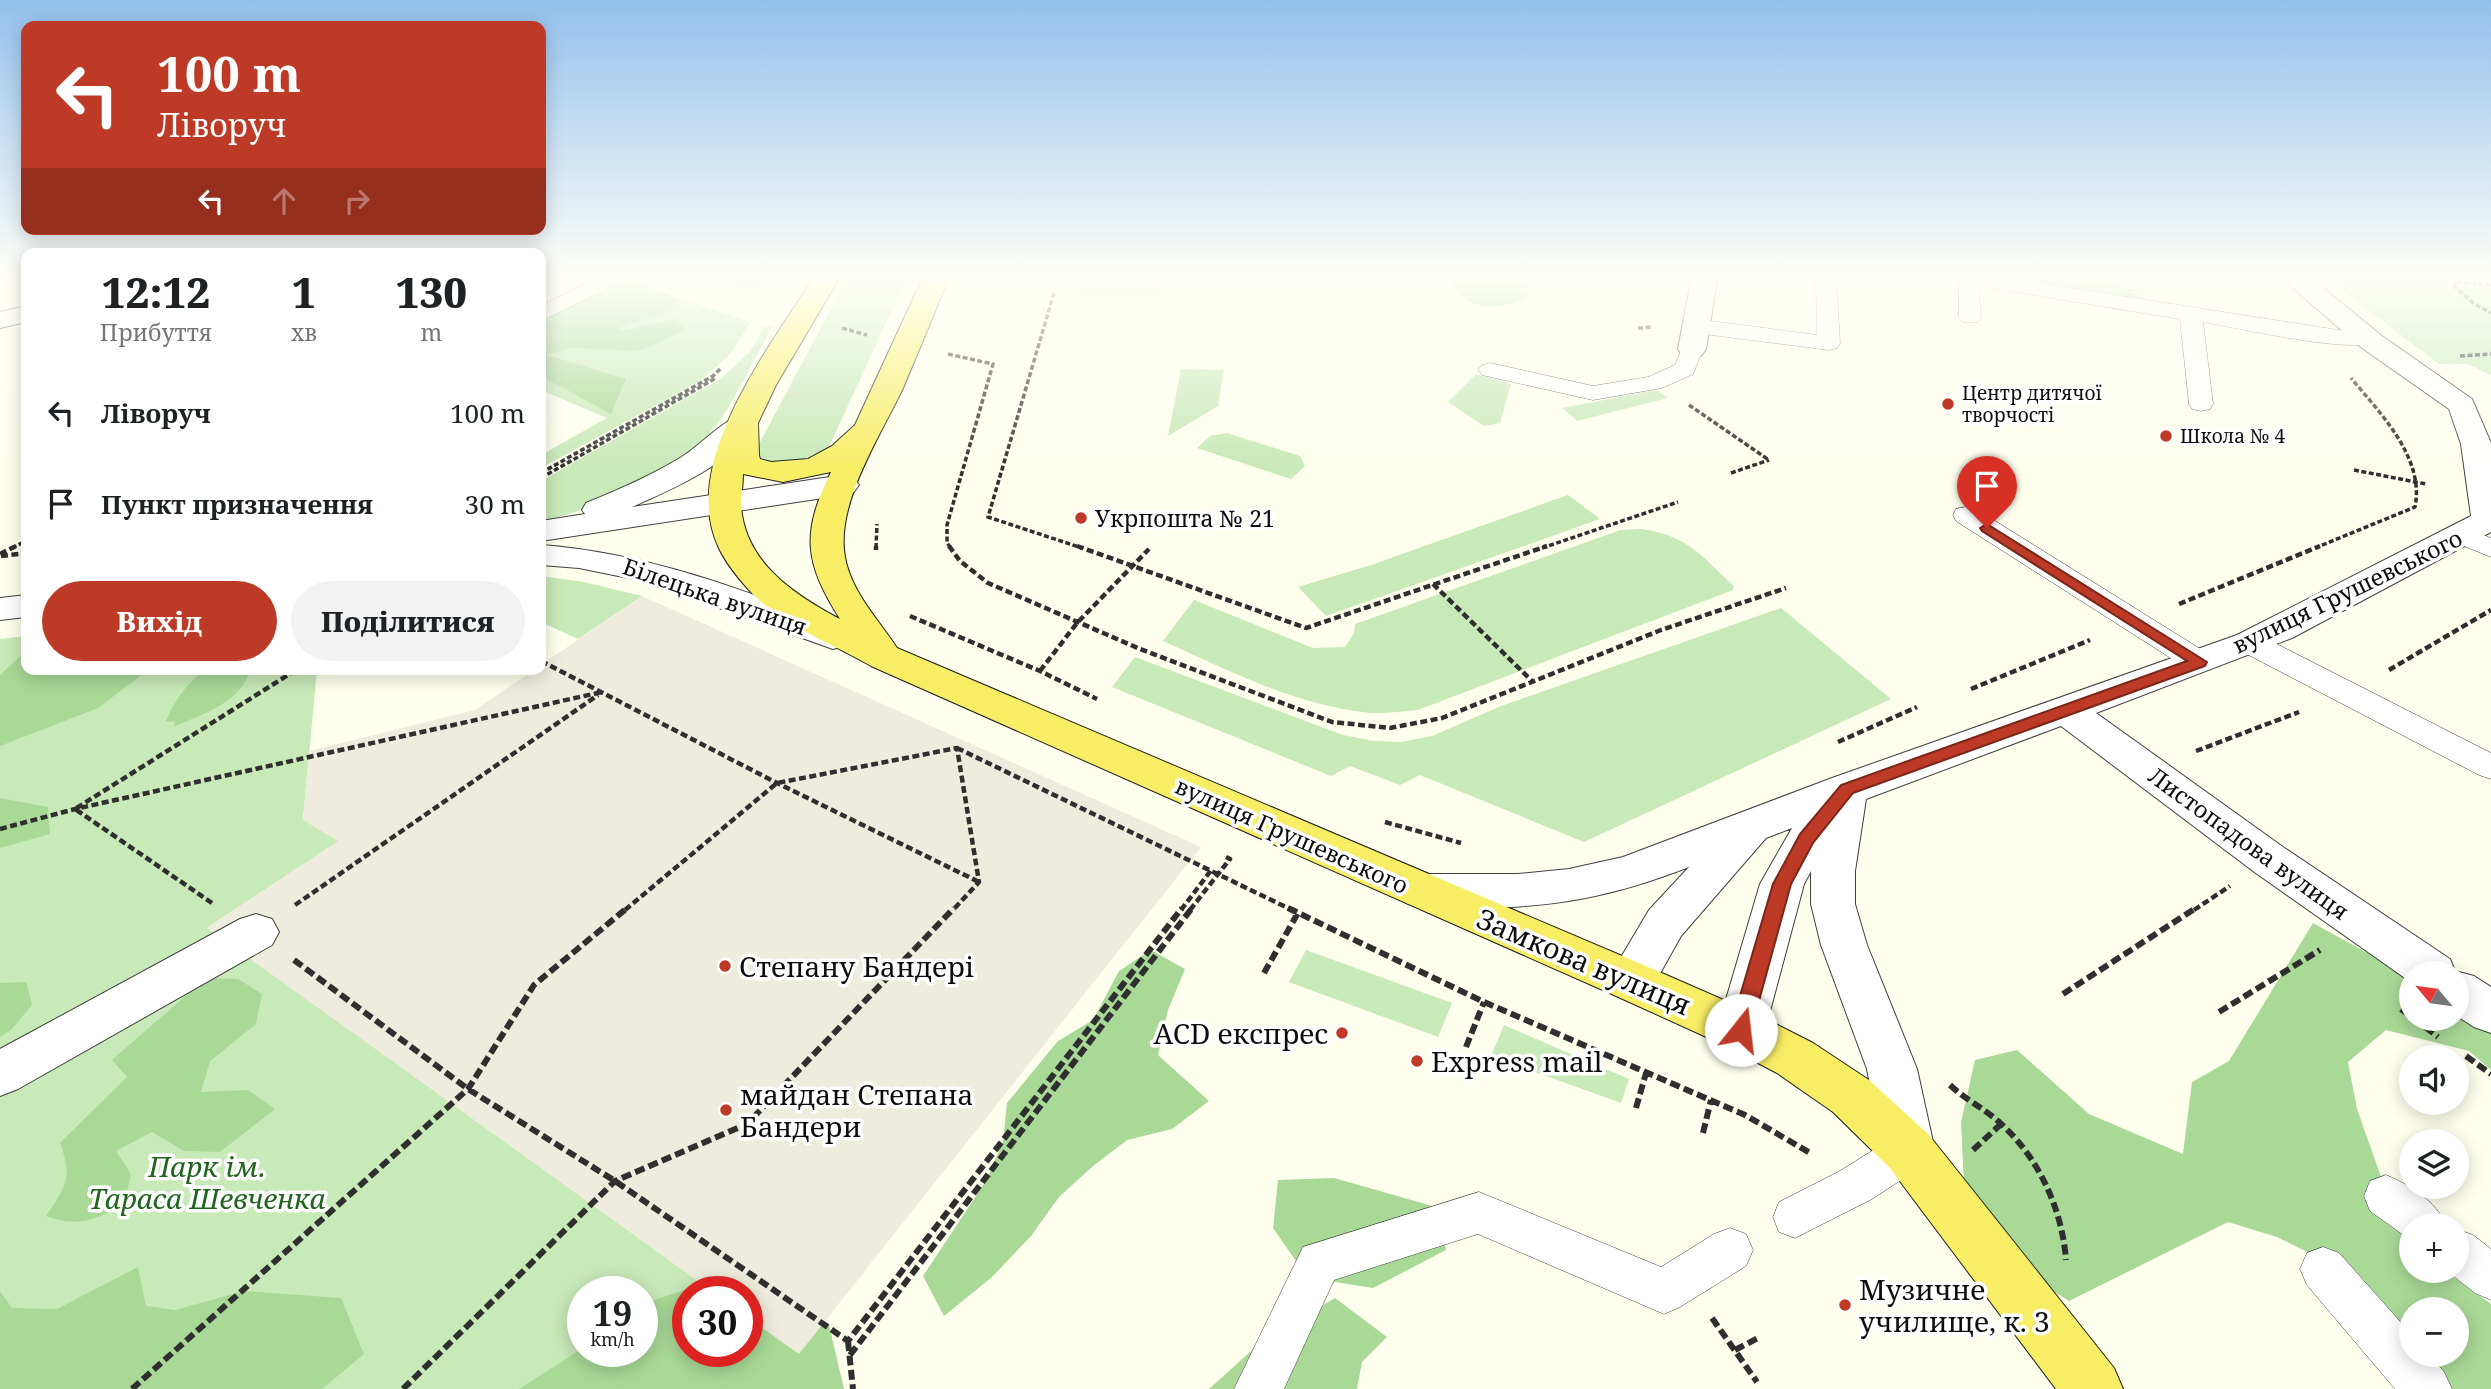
<!DOCTYPE html>
<html lang="uk">
<head>
<meta charset="utf-8">
<style>
  body { margin:0; font-family:"Noto Serif",serif; background:#f2f2f2; color:#202124; height:100vh; display:flex; flex-direction:column; font-size:26px; white-space:nowrap }
  * { box-sizing:border-box; margin:0 }
  p { font-size:23px; color:#757577 }
  .icon { flex:none; width:38px; height:38px; fill:none; stroke:currentColor; stroke-width:2; stroke-linecap:round; stroke-linejoin:round }
  .map { position:relative; flex:1; overflow:hidden }
  .details { position:absolute; left:21px; top:248px; width:525px; height:427px; display:flex; flex-direction:column; background:#fff; border-radius:14px; box-shadow:0 4px 18px #0003 }
  .details>* { flex:none }
  .top-card { position:absolute; left:21px; top:21px; width:525px; height:214px; border-radius:14px; box-shadow:0 4px 18px #0003; background:#bc3a26; color:#fff; overflow:hidden }
  .needle { width:46px; rotate:299deg }
  .fabs { position:absolute; left:2399px; top:961px; display:grid; gap:14px }
  .fabs a { display:grid; place-items:center; width:70px; height:70px; border-radius:50%; background:#fff; box-shadow:0 4px 18px #0003; font-size:35px }
  .speed { position:absolute; left:567px; top:1276px; display:flex; gap:14px; font-size:35px; font-weight:700; text-align:center }
  .speed>* { display:grid; place-content:center; width:91px; height:91px; border-radius:50%; background:#fff; box-shadow:0 4px 18px #0003; line-height:1 }
  .speed small { font-size:18px; font-weight:400 }
  .speed .limit { border:10px solid #d22; background:#fff; color:#111 }
  .pin { position:absolute; display:grid; place-items:center; width:60px; height:60px; color:#fff; margin:-72px -30px; border-radius:50% 50% 50% 0; rotate:-45deg; box-shadow:0 0 7px #0007 }
  .pin .icon { rotate:45deg }
  .me { position:absolute; width:77px; margin:-38px; rotate:16deg; stroke-linejoin:round; filter:drop-shadow(0 0 5px #0008) }
  .turn { display:flex; align-items:center; gap:24px; height:147px; padding:0 21px; font-size:32px }
  .turn .icon { width:91px; height:91px; stroke-width:2.5 }
  .turn b { display:block; font-size:49px; line-height:60px }
  .lanes { display:flex; align-items:center; height:66px; padding:0 21px; background:#0003; justify-content:center; gap:35px; direction:ltr }
  .lanes .off { opacity:.35 }
  .eta { display:flex; justify-content:space-evenly; align-items:center; height:119px; text-align:center }
  .eta b { font-size:42px; font-weight:800; line-height:49px }
  .primary-button { display:flex; gap:14px; margin-top:auto; padding:14px 21px }
  .primary-button a { flex:1; height:80px; border-radius:42px; background:#bc3a26; color:#fff; font-size:28px; font-weight:800; line-height:80px; text-align:center }
  .primary-button a+a { background:#f2f2f2; color:#202124 }
  ul { padding:0; list-style:none }
  li { display:flex; align-items:center; gap:21px; height:91px; padding:0 21px }
  li div { flex:1 }
  li b { display:block; font-size:26px }
  li em { font-style:normal }
  .map>svg:first-child { display:block }
  .green { fill:#c8e9b8; fill-rule:evenodd }
  .forest { fill:#a9d997; fill-rule:evenodd }
  .plaza { fill:#eeeddd }
  .lines { fill:none; stroke-linecap:round; stroke-linejoin:round }
  .lane-casing { stroke:#404040; stroke-width:1 }
  .street-casing { stroke:#404040; stroke-width:2 }
  .primary-casing { stroke:#1e1e1e; stroke-width:2 }
  .path-far2 { stroke:#2f2f2f; stroke-width:3.5; stroke-dasharray:5 2.5; stroke-linecap:butt }
  .path-far1 { stroke:#2f2f2f; stroke-width:4.5; stroke-dasharray:7 3.5; stroke-linecap:butt }
  .path { stroke:#2f2f2f; stroke-width:6; stroke-dasharray:10 4.5; stroke-linecap:butt }
  .lane { fill:#fff; fill-rule:evenodd }
  .street { fill:#fff; fill-rule:evenodd }
  .primary { fill:#f7ee66; fill-rule:evenodd }
  .route { fill:#bc3a26; stroke:#7a2619; stroke-width:2 }
  .poi-dot { fill:#bc3a26; stroke:#fff; stroke-width:2.5 }
  .labels { text-anchor:middle; dominant-baseline:central; stroke-width:7; stroke-linejoin:round; paint-order:stroke }
  .far-poi-label { font-size:19px; fill:#0d0d0d; stroke:#fff; text-anchor:start }
  .poi-label { font-size:23px; fill:#0d0d0d; stroke:#fff; text-anchor:start }
  .street-label { font-size:23px; fill:#0d0d0d; stroke:#fff }
  .near-street-label { font-size:28px; fill:#0d0d0d; stroke:#fff }
  .near-poi-label { font-size:28px; fill:#0d0d0d; stroke:#fff; text-anchor:start }
  .near-park-label { font-size:28px; font-style:italic; fill:#20641e; stroke:#fff }
</style>
</head>
<body>
<div class="map">
<svg width="2491" height="1389" viewBox="0 0 2491 1389">
  <rect width="100%" height="100%" fill="#ffe"/>
  <path class="green" d="M 849,275 L 908,275 L 829,447 L 798,462 L 772,463 L 762,458 L 758,452 L 759,444 Z
    M 2322,275 L 2491,275 L 2491,375 L 2468,364 L 2439,364 Z
    M 621,279 L 751,322 L 730,354 L 700,381 L 541,468 L 541,455 L 607,418 L 541,390 L 541,319 Z
    M 1084,286 L 1158,286 L 1163,288 L 1161,295 L 1077,295 L 1078,289 Z
    M 764,327 L 772,327 C 753,360 737,399 713,429 C 671,481 603,505 541,522 L 541,481 L 720,379 L 750,352 Z
    M 1181,369 L 1224,370 L 1218,406 L 1168,436 Z
    M 1476,374 L 1511,384 L 1500,423 L 1484,426 L 1448,402 Z
    M 1656,390 L 1668,398 L 1577,421 L 1562,408 Z
    M 1227,433 L 1300,456 L 1305,466 L 1291,479 L 1197,448 L 1210,436 Z
    M 1568,495 L 1600,519 L 1326,616 L 1298,587 L 1371,565 Z
    M 1642,529 C 1689,536 1701,556 1734,586 L 1733,590 L 1418,710 C 1402,711 1385,714 1370,713 C 1295,705 1230,671 1163,641 L 1194,600 L 1313,648 L 1345,647 L 1354,633 L 1355,624 L 1621,530 Z
    M 541,576 L 584,582 L 642,596 L 578,639 L 541,622 Z
    M 1781,608 L 1891,699 L 1584,842 L 1420,775 L 1400,785 L 1350,766 L 1331,776 L 1112,687 L 1135,657 L 1343,735 L 1373,741 L 1401,742 L 1432,736 L 1501,706 Z
    M 26,636 L 26,670 L 317,670 L 303,819 L 339,841 L 208,927 L 712,1291 L 688,1292 L 688,1351 L 747,1351 L 804,1389 L 0,1389 L 0,639 ZM 583,1292 L 642,1292 L 642,1351 L 583,1351 Z
    M 1306,950 L 1452,1003 L 1438,1037 L 1289,982 Z
    M 1504,1025 L 1629,1079 L 1621,1103 L 1491,1056 Z"/>
  <path class="forest" d="M 614,275 L 623,275 L 675,299 L 672,310 L 618,328 L 621,331 L 676,319 L 686,330 L 639,351 L 571,348 L 546,355 L 626,379 L 611,414 L 541,376 L 541,319 Z
    M 690,275 L 772,275 L 767,283 L 750,287 Z
    M 1432,275 L 1533,275 L 1527,297 C 1500,312 1464,312 1449,280 Z
    M 1983,275 L 2110,275 L 2126,290 L 2156,303 L 2147,309 L 2114,310 L 2096,302 L 2076,303 L 2056,295 L 2025,295 Z
    M 26,651 L 26,670 L 148,670 L 98,708 L 0,746 L 0,675 Z
    M 205,670 L 250,670 C 241,703 202,714 173,727 L 175,722 L 166,721 C 175,700 186,684 205,670 Z
    M 0,798 L 48,807 L 50,834 L 0,848 Z
    M 2313,923 L 2411,977 L 2412,1018 L 2457,1018 L 2457,1004 L 2491,1026 L 2491,1070 L 2469,1051 L 2386,1030 L 2348,1062 L 2357,1109 L 2396,1219 L 2411,1235 L 2412,1270 L 2445,1271 L 2491,1304 L 2491,1389 L 2419,1389 L 2348,1272 L 2277,1237 L 2228,1222 L 2069,1301 L 2012,1265 L 1965,1206 L 1961,1122 L 1975,1060 L 2017,1050 L 2089,1114 L 2183,1154 L 2192,1082 L 2229,1061 ZM 2412,1309 L 2457,1309 L 2457,1354 L 2412,1354 Z
    M 1151,950 L 1185,969 L 1168,1010 L 1158,1055 L 1209,1101 L 1172,1129 L 1127,1140 L 1093,1166 L 1059,1197 L 1031,1236 L 992,1277 L 944,1316 L 923,1276 L 986,1181 L 1003,1142 L 1007,1103 L 1058,1041 L 1093,1020 L 1119,971 Z
    M 206,978 L 238,979 L 262,994 L 256,1024 L 210,1061 L 201,1092 L 248,1090 L 275,1109 L 220,1152 L 184,1151 L 152,1132 L 116,1151 L 131,1174 L 124,1206 C 95,1219 78,1228 46,1216 C 66,1186 73,1178 60,1143 L 127,1077 L 112,1060 Z
    M 26,982 L 32,1005 L 11,1030 L 0,1037 L 0,983 Z
    M 1334,1178 L 1436,1207 L 1446,1250 L 1373,1288 L 1335,1282 L 1296,1261 L 1273,1228 L 1278,1180 Z
    M 768,1263 L 829,1325 L 844,1389 L 519,1389 L 583,1348 L 583,1351 L 642,1351 L 642,1309 L 657,1299 ZM 688,1292 L 747,1292 L 747,1351 L 688,1351 Z
    M 138,1267 L 146,1306 L 175,1310 L 244,1291 L 341,1298 L 364,1354 L 322,1389 L 0,1389 L 0,1291 L 12,1308 L 57,1309 Z
    M 1335,1298 L 1387,1337 L 1362,1362 L 1357,1389 L 1209,1389 L 1260,1343 Z"/>
  <path class="plaza" d="M 642,596 L 1201,847 L 799,1354 L 747,1317 L 747,1292 L 712,1291 L 207,928 L 338,841 L 303,820 L 309,751 L 475,710 L 534,670 L 541,670 L 541,665 Z"/>
  <g class="lines">
    <g class="lane-casing">
      <path id="lane" d="M 603,275 L 630,275 L 627,279 L 541,321 L 541,306 Z
        M 1816,275 L 1836,275 L 1840,343 L 1837,348 L 1829,350 L 1696,333 L 1688,331 L 1685,326 L 1688,321 L 1696,319 L 1817,335 Z
        M 1959,275 L 1988,275 L 2338,330 L 2376,333 L 2379,338 L 2376,343 C 2340,352 2244,329 2203,322 L 2213,404 L 2210,409 L 2201,411 L 2192,409 L 2189,404 L 2180,319 L 1978,286 L 1981,317 L 1978,322 L 1962,322 L 1959,317 Z
        M 2112,275 L 2134,275 L 2144,285 L 2140,289 C 2127,293 2119,286 2112,275 Z
        M 1692,342 L 1700,344 L 1703,349 L 1693,374 L 1662,388 L 1593,400 L 1482,375 L 1478,370 L 1482,365 L 1490,363 L 1593,386 L 1648,377 L 1675,365 L 1684,344 Z
        M 1966,507 L 1976,509 L 2210,655 L 2214,662 L 2210,669 L 2199,672 L 2188,669 L 1956,521 L 1953,515 L 1956,509 Z
        M 2462,527 L 2491,538 L 2491,557 L 2452,541 L 2448,535 L 2452,529 Z
        M 2250,633 L 2261,636 L 2491,753 L 2491,779 L 2479,775 L 2239,650 L 2235,643 L 2239,636 Z
        M 1909,1131 L 1924,1137 L 1931,1151 L 1924,1165 L 1872,1199 L 1795,1238 L 1779,1232 L 1773,1217 L 1779,1202 L 1840,1171 L 1894,1137 Z
        M 2386,1175 C 2410,1185 2436,1201 2446,1225 L 2412,1225 L 2412,1241 L 2370,1211 L 2364,1196 L 2370,1181 Z
        M 1479,1192 L 1661,1267 L 1714,1234 L 1730,1228 L 1746,1234 L 1753,1250 L 1746,1266 L 1680,1307 L 1664,1314 L 1478,1234 L 1334,1280 L 1284,1389 L 1234,1389 L 1303,1247 Z
        M 2457,1229 L 2473,1235 L 2491,1249 L 2491,1300 L 2475,1293 L 2446,1270 L 2457,1270 Z
        M 2323,1247 L 2339,1253 L 2412,1335 L 2412,1354 L 2429,1354 L 2444,1372 L 2452,1389 L 2395,1389 L 2307,1285 L 2300,1269 L 2307,1253 Z"/>
    </g>
    <g class="street-casing">
      <path id="street" d="M 1692,275 L 1718,275 L 1706,349 L 1702,355 L 1692,357 L 1682,355 L 1678,349 Z
        M 2278,275 L 2307,275 L 2382,336 L 2472,399 L 2491,443 L 2491,532 L 2292,638 L 2096,713 L 2283,847 L 2450,959 L 2455,971 L 2474,976 L 2491,987 L 2491,1033 L 2474,1027 L 2457,1016 L 2457,973 L 2412,973 L 2412,983 L 2253,871 L 2061,726 L 1866,799 L 1855,871 L 1855,904 L 1867,945 L 1917,1069 L 1935,1151 L 1928,1168 L 1909,1175 L 1890,1168 L 1883,1151 L 1867,1069 L 1821,945 L 1811,904 L 1811,871 L 1804,884 L 1765,1030 L 1758,1045 L 1741,1051 L 1724,1045 L 1717,1030 L 1760,884 L 1792,828 L 1766,838 L 1681,936 L 1648,995 L 1631,1000 L 1614,995 L 1607,981 L 1649,910 L 1689,867 C 1612,897 1552,908 1470,908 C 1448,908 1427,910 1406,903 L 1400,891 L 1406,879 L 1422,874 L 1518,874 L 1569,869 L 1623,857 L 1832,778 L 2237,635 L 2471,516 L 2461,444 L 2449,409 L 2362,348 Z
        M 26,306 L 26,322 L 0,328 L 0,312 Z
        M 743,415 L 754,418 L 758,424 C 730,464 675,488 632,507 L 843,475 L 854,478 L 859,485 L 854,492 L 843,495 L 541,541 L 541,521 L 585,514 L 582,510 L 586,503 C 618,490 650,476 680,458 C 700,446 722,420 743,415 Z
        M 541,545 C 649,553 746,591 846,629 L 851,637 L 846,645 L 833,649 L 643,581 L 579,568 L 541,565 Z
        M 26,595 L 26,617 L 0,620 L 0,598 Z
        M 256,914 L 272,919 L 279,932 L 272,945 L 18,1089 L 0,1096 L 0,1049 L 240,919 Z"/>
    </g>
    <g class="primary-casing">
      <path id="primary" d="M 815,275 L 841,275 L 776,385 L 758,423 L 759,455 L 760,459 L 771,462 L 808,459 L 832,446 L 855,425 L 924,275 L 950,275 C 934,313 919,351 903,388 C 881,435 835,504 845,557 C 851,592 879,620 897,648 L 1648,967 L 1758,1015 L 1813,1043 L 1869,1080 L 1928,1134 L 2114,1368 L 2123,1389 L 2056,1389 L 1890,1168 L 1833,1112 L 1777,1073 L 1724,1045 L 1614,995 L 871,666 C 831,643 780,624 749,590 C 738,578 724,560 718,546 C 679,460 772,345 815,275 ZM 831,472 C 801,533 804,562 840,619 C 795,595 745,563 741,506 C 741,496 743,485 743,474 L 783,482 Z"/>
    </g>
    <path class="path-far2" d="M 2438,275 L 2456,282
      M 2491,285 L 2456,282 L 2455,287 L 2473,303 L 2491,313
      M 1054,293 L 988,517 L 1082,548
      M 842,328 L 867,335
      M 1638,328 L 1652,327
      M 948,354 L 993,364 L 947,525 L 947,543 L 951,548
      M 2460,356 L 2491,354
      M 1689,405 L 1769,460
      M 2354,470 L 2426,484
      M 541,473 L 713,376 L 721,368
      M 1731,473 L 1769,460
      M 541,478 L 716,378
      M 12,548 L 26,541
      M 876,548 L 877,524
      M 1542,548 L 1678,502
      M 2315,548 L 2415,507 C 2425,458 2380,413 2351,378"/>
    <path class="path-far1" d="M 949,546 L 960,561 L 988,583 L 1140,649 L 1332,722 L 1390,728 L 1442,718 L 1661,630 L 1786,588
      M 1077,546 L 1306,628 L 1547,546
      M 876,550 L 876,546
      M 0,554 L 16,546
      M 1,556 L 26,553
      M 1433,584 L 1532,681
      M 2179,604 L 2320,546
      M 910,616 L 1040,671 L 1097,699
      M 541,661 L 777,783 L 979,882
      M 2389,670 L 2491,610
      M 1040,671 L 1077,623 L 1149,549
      M 1971,689 L 2090,640
      M 1838,742 L 1917,707
      M 957,748 L 1292,910
      M 2196,751 L 2299,712
      M 1385,822 L 1461,843
      M 0,829 L 75,809 L 602,692
      M 212,903 L 75,809 L 296,670
      M 295,905 L 598,695
      M 625,910 L 777,783 L 957,748 L 979,882 L 953,910
      M 1181,910 L 1212,869
      M 1190,910 L 1230,859 L 1226,857
      M 2194,910 L 2230,886"/>
    <path class="path" d="M 1288,908 L 1484,1002 L 1745,1115 L 1812,1154
      M 294,960 L 468,1089 L 615,1181 L 848,1341 L 1182,908
      M 1264,973 L 1299,911
      M 2063,994 L 2196,908
      M 2401,1009 L 2412,1017
      M 2219,1012 L 2320,950
      M 2414,1018 L 2438,1037
      M 1466,1047 L 1484,1002
      M 2466,1056 L 2491,1074
      M 1950,1085 C 1965,1099 1983,1108 1998,1121 C 2038,1156 2062,1208 2066,1260
      M 1636,1108 L 1646,1073
      M 1703,1133 L 1711,1100
      M 1973,1150 L 2001,1124
      M 1712,1318 L 1757,1382
      M 848,1341 L 853,1389
      M 1735,1350 L 1760,1337
      M 850,1355 L 1192,908
      M 132,1389 L 468,1089 L 534,985 L 627,908
      M 403,1389 L 615,1181 L 747,1124 L 954,908"/>
    <use href="#lane" class="lane"/>
    <use href="#street" class="street"/>
    <use href="#primary" class="primary"/>
  </g>
  <linearGradient id="sky" x2="0" y2="1"><stop stop-color="#93c0ed"/><stop offset="0.59" stop-color="#fffff7"/><stop offset="1" stop-color="#fffff7" stop-opacity="0"/></linearGradient>
  <rect width="2491" height="469" fill="url(#sky)"/>
  <path class="route" d="M 1987,524 L 2207,662 L 2205,666 L 1853,793 L 1813,843 L 1791,884 L 1751,1030 L 1748,1036 L 1741,1038 L 1733,1036 L 1730,1030 L 1773,884 L 1800,834 L 1841,785 L 2187,661 L 1982,531 L 1980,528 Z"/>
  <g class="poi-dot">
    <circle cx="1948" cy="404" r="7"/>
    <circle cx="2166" cy="436" r="7"/>
    <circle cx="1081" cy="518" r="7"/>
    <circle cx="725" cy="966" r="7"/>
    <circle cx="1342" cy="1033" r="7"/>
    <circle cx="1417" cy="1061" r="7"/>
    <circle cx="726" cy="1110" r="7"/>
    <circle cx="1845" cy="1305" r="7"/>
  </g>
  <g class="labels">
    <g class="far-poi-label">
      <text x="1962" y="393">Центр дитячої<tspan x="1962" dy="22">творчості</tspan></text>
      <text x="2180" y="436">Школа № 4</text>
    </g>
    <g class="poi-label">
      <text x="1095" y="518">Укрпошта № 21</text>
    </g>
    <g class="street-label">
      <text transform="translate(2347 591) rotate(-26)">вулиця Грушевського</text>
      <text transform="translate(715 596) rotate(19)">Білецька вулиця</text>
      <text transform="translate(1292 835) rotate(24)">вулиця Грушевського</text>
      <text transform="translate(2249 843) rotate(36)">Листопадова вулиця</text>
    </g>
    <g class="near-street-label">
      <text transform="translate(1584 961) rotate(23)">Замкова вулиця</text>
    </g>
    <g class="near-poi-label">
      <text x="739" y="966">Степану Бандері</text>
      <text x="1328" y="1033" text-anchor="end">ACD експрес</text>
      <text x="1431" y="1061">Express mail</text>
      <text x="740" y="1094">майдан Степана<tspan x="740" dy="32">Бандери</tspan></text>
      <text x="1859" y="1289">Музичне<tspan x="1859" dy="32">училище, к. 3</tspan></text>
    </g>
    <g class="near-park-label">
      <text x="207" y="1166">Парк ім.<tspan x="207" dy="32">Тараса Шевченка</tspan></text>
    </g>
  </g>
</svg>
<div class="fabs">
<a><svg class="needle" viewBox="-14 -14 28 28"><path d="M0-13l5 13h-10z" fill="#e53935"/><path d="M0 13l5-13h-10z" fill="#757577"/></svg></a>
<a><svg class="icon" aria-label="sound" viewBox="0 0 24 24"><path d="M4 9h4l5-4v14l-5-4H4zM17 9q2 3 0 6"/></svg></a>
<a><svg class="icon" aria-label="layers" viewBox="0 0 24 24"><path d="M12 4l9 5-9 5-9-5zM3 14l9 5 9-5"/></svg></a>
<a>+</a>
<a>−</a>
</div>
<div class="speed"><div>19<small>km/h</small></div><div class="limit">30</div></div>
<div class="pin" style="left:1987px;top:528px;background:#d93025"><svg class="icon" aria-label="arrive" viewBox="0 0 24 24"><path d="M6 21V4h12l-3 4 3 4H6"/></svg></div>
<svg class="me" style="left:1741px;top:1030px" viewBox="-20 -20 40 40"><circle r="19" fill="#fff"/><path d="M0-13L10 11 0 6-10 11z" fill="#bc3a26"/></svg>
<div class="top-card">
<div class="turn"><svg class="icon" aria-label="left" viewBox="0 0 24 24"><path d="M17 20v-9H6M10 6l-5 5 5 5"/></svg><div><b>100 m</b>Ліворуч</div></div>
<div class="lanes"><svg class="icon" aria-label="left" viewBox="0 0 24 24"><path d="M17 20v-9H6M10 6l-5 5 5 5"/></svg><svg class="icon off" aria-label="ahead" viewBox="0 0 24 24"><path d="M12 20V5M6 11l6-6 6 6"/></svg><svg class="icon off" aria-label="right" viewBox="0 0 24 24"><path d="M7 20v-9h11M14 6l5 5-5 5"/></svg></div>
</div>
<section class="details">
<div class="eta">
<div><b>12:12</b><p>Прибуття</p></div>
<div><b>1</b><p>хв</p></div>
<div><b>130</b><p>m</p></div>
</div>
<ul>
<li><svg class="icon" aria-label="left" viewBox="0 0 24 24"><path d="M17 20v-9H6M10 6l-5 5 5 5"/></svg><div><b>Ліворуч</b></div><em>100 m</em></li>
<li><svg class="icon" aria-label="arrive" viewBox="0 0 24 24"><path d="M6 21V4h12l-3 4 3 4H6"/></svg><div><b>Пункт призначення</b></div><em>30 m</em></li>
</ul>
<div class="primary-button"><a>Вихід</a><a>Поділитися</a></div>
</section>
</div>
</body>
</html>
